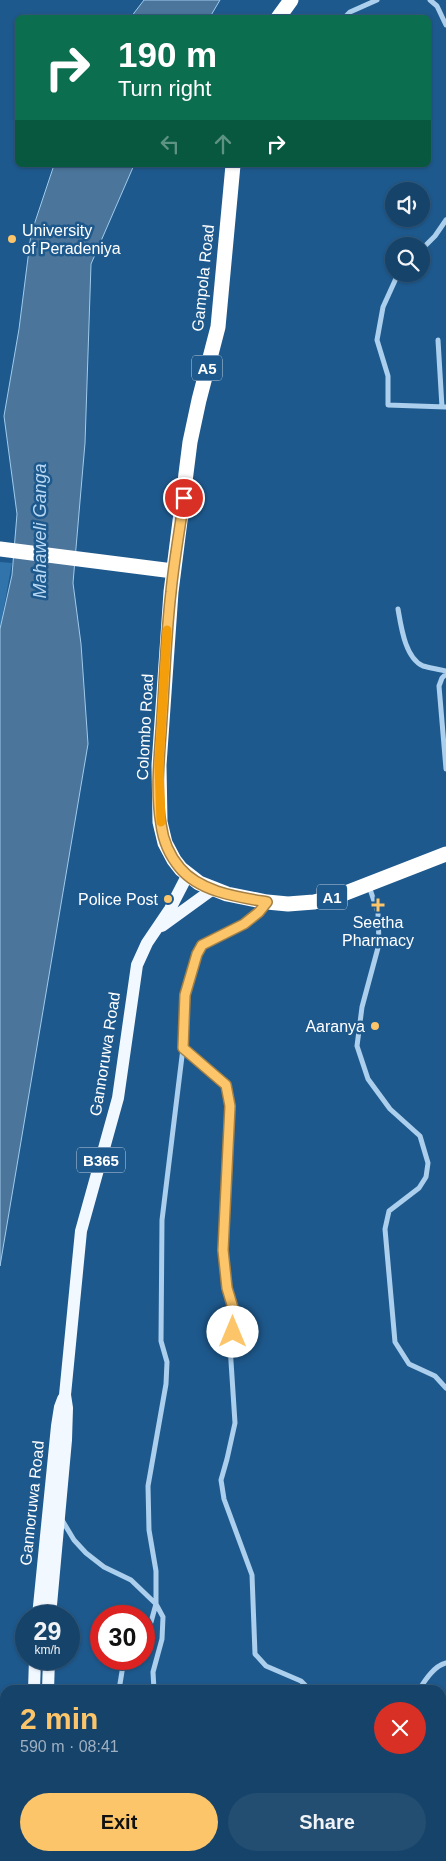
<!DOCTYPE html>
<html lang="en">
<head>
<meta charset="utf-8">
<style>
  body { margin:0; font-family:Arial,sans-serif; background:#234e72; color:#f1f3f6; height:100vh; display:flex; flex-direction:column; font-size:19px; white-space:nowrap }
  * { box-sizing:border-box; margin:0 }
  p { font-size:16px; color:#9eb0c1 }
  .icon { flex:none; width:28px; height:28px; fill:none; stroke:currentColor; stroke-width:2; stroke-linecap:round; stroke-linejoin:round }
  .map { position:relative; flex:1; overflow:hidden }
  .panel { position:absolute; left:0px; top:1685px; width:446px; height:176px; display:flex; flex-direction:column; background:#16436a; border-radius:15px 15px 0 0; box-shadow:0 1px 4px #0004,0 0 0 1px #355c7e }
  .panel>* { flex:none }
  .hud { position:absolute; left:15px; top:15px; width:416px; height:152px; border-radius:8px; box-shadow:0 1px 4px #0004,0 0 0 1px #355c7e; background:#0b6e4f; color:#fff; overflow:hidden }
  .fabs { position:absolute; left:385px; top:182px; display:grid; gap:10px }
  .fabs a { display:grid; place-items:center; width:45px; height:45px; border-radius:50%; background:#16436a; box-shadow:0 1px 4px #0004,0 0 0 1px #355c7e; font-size:25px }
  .speed { position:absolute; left:15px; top:1605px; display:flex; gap:10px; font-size:25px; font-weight:700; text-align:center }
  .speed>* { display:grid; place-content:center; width:65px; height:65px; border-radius:50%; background:#16436a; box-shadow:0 1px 4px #0004,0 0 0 1px #355c7e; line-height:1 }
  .speed small { font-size:12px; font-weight:400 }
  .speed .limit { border:8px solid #d22; background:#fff; color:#111 }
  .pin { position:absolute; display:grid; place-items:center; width:42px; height:42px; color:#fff; margin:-21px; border:2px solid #fff; border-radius:50%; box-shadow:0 1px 5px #0007 }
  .me { position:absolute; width:55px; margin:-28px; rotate:0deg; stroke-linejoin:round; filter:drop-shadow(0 0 4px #0008) }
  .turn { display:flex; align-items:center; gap:18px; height:105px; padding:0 20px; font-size:22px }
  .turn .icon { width:65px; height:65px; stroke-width:2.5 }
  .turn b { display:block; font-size:35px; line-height:42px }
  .lanes { display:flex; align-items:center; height:48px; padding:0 20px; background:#0003; justify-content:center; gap:25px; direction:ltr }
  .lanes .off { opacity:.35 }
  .round { display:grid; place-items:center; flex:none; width:52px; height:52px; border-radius:26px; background:#234e72 }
  .overview { display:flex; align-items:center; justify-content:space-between; height:85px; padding:0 20px }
  h1 { font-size:30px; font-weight:800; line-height:38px; color:#fcc56a }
  .action { display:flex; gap:10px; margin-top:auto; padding:10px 20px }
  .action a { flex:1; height:58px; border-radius:30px; background:#fcc56a; color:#111; font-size:20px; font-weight:800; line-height:58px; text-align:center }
  .action a+a { background:#234e72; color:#f1f3f6 }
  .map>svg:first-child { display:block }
  .green { fill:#3173ab }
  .water { fill:#4b759a; stroke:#9fcbee }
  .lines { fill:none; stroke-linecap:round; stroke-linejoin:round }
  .street { stroke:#abcfed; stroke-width:5 }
  .primary { stroke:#f1f8ff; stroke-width:12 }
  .highway { stroke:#fff; stroke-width:15 }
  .route-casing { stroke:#a48045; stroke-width:12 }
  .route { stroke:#fcc56a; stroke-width:9 }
  .slow { stroke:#f59e0b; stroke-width:9 }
  .poi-dot { fill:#fcc56a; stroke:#1e598d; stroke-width:2 }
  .labels { text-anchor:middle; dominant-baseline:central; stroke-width:5; stroke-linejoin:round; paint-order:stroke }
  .shield { fill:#1e598d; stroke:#bccddd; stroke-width:1 }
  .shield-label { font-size:15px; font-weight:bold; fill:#fff }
  .poi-label { font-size:16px; fill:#fff; stroke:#1e598d; text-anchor:end }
  .street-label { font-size:16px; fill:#fff; stroke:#1e598d }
  .water-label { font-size:18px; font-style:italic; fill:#b7d8f4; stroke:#1e598d }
</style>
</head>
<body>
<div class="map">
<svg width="446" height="1861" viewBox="0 0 446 1861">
  <rect width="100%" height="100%" fill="#1e598d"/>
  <path class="green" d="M 0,562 L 12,563 L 0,629 Z"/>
  <path class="water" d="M 144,0 L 220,0 L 210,17 L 131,17 Z
    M 54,165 L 134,165 L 91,264 L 85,443 L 73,583 L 81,644 L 88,744 L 0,1266 L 0,629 L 12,575 L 17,514 L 4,416 L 19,329 L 31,234 Z"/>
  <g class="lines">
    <path class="street" d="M 430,0 L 437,6 L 446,25
      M 344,18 L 350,12 L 377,0
      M 421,250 L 435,236 L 446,220
      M 398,274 L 383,307 L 377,340 L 388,376 L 388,405 L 446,407
      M 438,340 L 442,407
      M 398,609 C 401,626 405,658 423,666 C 430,668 438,669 446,671
      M 446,674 L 442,678 L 439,686 L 446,769
      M 369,886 L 378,913 L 379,944 L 362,1007 L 357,1046 L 368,1079 L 390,1109 L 420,1136 L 428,1163 L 426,1177 L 419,1188 L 389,1211 L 385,1229 L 395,1342 L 409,1364 L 435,1376 L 446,1388
      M 183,1048 L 226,1085 L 230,1106 L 223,1251 L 227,1288 L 236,1318 L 230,1346 L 235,1423 L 227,1459 L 221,1480 L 224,1499 L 252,1575 L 255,1654 L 266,1666 L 301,1681 L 310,1690
      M 62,1520 L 74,1540 L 86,1553 L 104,1567 L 131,1580 L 156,1604 L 163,1617 L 162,1639 L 153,1672 L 154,1690
      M 144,1628 L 151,1622 L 156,1604 L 156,1571 L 149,1530 L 148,1486 L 166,1384 L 167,1362 L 161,1341 L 162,1220 L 183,1048 L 185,995 L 197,954 L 202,945 L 244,924 L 259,913 L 265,904
      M 119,1690 L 124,1659
      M 419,1690 C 425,1680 434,1666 446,1663
      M 144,1861 L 145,1856
      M 168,1861 L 177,1856"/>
    <path class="primary" d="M 162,926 L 213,889
      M 38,1616 L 57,1426 L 60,1407 L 63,1399
      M 50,1616 L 66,1440 L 67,1408 L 65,1395 L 81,1231 L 118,1098 L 137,965 L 147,943 L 170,909 L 187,876
      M 34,1690 L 35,1659
      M 48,1690 L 49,1659
      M 33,1861 L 34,1856
      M 46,1861 L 46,1856"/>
    <path class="highway" d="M 278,18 L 291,0
      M 233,165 L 218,327 L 199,400 L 190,442 L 171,592 L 159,765 L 160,822 L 165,843 L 174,860 L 181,869 L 199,883 L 227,894 L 267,902 L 288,904 L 314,902 L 338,896 L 446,854
      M 0,549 L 173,571"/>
  </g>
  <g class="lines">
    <g class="route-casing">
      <path id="route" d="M 184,498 C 180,529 174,560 171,592 C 166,634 165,675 162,717 C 160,752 155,789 161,824 C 163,840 169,855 180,868 C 200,892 238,897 267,902 L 259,912 L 244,924 L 202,945 L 197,954 L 185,995 L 183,1048 L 226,1085 L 230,1106 L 223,1250 L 227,1288 L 236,1318 L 233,1332"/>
    </g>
    <use href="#route" class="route"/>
    <path class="slow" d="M 161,822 L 159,765 L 167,630"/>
  </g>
  <g class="poi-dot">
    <circle cx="12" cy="239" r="5"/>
    <circle cx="168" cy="899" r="5"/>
    <path d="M375.5 897.5h5v5h5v5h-5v5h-5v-5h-5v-5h5z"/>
    <circle cx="375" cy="1026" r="5"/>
  </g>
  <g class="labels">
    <g class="shield">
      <rect x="192" y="355.5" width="30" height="25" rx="4"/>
      <rect x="317" y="884.5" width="30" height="25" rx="4"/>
      <rect x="77" y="1147.5" width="48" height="25" rx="4"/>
    </g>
    <g class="shield-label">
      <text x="207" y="368">A5</text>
      <text x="332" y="897">A1</text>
      <text x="101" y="1160">B365</text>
    </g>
    <g class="poi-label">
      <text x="22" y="230" text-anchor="start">University<tspan x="22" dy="18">of Peradeniya</tspan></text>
      <text x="158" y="899">Police Post</text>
      <text x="378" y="922" text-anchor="middle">Seetha<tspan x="378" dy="18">Pharmacy</tspan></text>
      <text x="365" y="1026">Aaranya</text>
    </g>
    <g class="street-label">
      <text transform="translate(203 278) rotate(-84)">Gampola Road</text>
      <text transform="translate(145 727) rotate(-87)">Colombo Road</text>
      <text transform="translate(105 1054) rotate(-81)">Gannoruwa Road</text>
      <text transform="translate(32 1503) rotate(-84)">Gannoruwa Road</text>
    </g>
    <g class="water-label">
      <text transform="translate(40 531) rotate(-90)">Mahaweli Ganga</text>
    </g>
  </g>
</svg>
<div class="fabs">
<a><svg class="icon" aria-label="sound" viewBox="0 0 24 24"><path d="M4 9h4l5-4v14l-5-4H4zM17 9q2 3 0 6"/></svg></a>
<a><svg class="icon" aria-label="search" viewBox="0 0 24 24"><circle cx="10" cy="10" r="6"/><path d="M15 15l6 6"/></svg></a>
</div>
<div class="speed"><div>29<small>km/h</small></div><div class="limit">30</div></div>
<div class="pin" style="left:184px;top:498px;background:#d93025"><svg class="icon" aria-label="arrive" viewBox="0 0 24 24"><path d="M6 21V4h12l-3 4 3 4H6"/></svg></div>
<svg class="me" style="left:233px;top:1332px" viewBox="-20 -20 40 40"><circle r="19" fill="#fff"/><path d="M0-13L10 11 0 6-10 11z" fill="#fcc56a"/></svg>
<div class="hud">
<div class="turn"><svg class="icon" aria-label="right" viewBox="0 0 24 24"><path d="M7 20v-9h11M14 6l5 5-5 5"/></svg><div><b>190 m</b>Turn right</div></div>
<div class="lanes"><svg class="icon off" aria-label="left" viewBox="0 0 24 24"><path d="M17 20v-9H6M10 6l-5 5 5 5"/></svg><svg class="icon off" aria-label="ahead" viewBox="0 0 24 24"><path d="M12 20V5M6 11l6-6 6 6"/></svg><svg class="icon" aria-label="right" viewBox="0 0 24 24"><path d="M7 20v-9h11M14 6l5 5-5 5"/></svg></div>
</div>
<section class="panel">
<div class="overview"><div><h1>2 min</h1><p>590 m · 08:41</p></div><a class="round" style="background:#d93025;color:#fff"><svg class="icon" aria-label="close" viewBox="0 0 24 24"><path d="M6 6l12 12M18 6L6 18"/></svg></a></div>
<div class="action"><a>Exit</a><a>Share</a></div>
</section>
</div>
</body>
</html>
